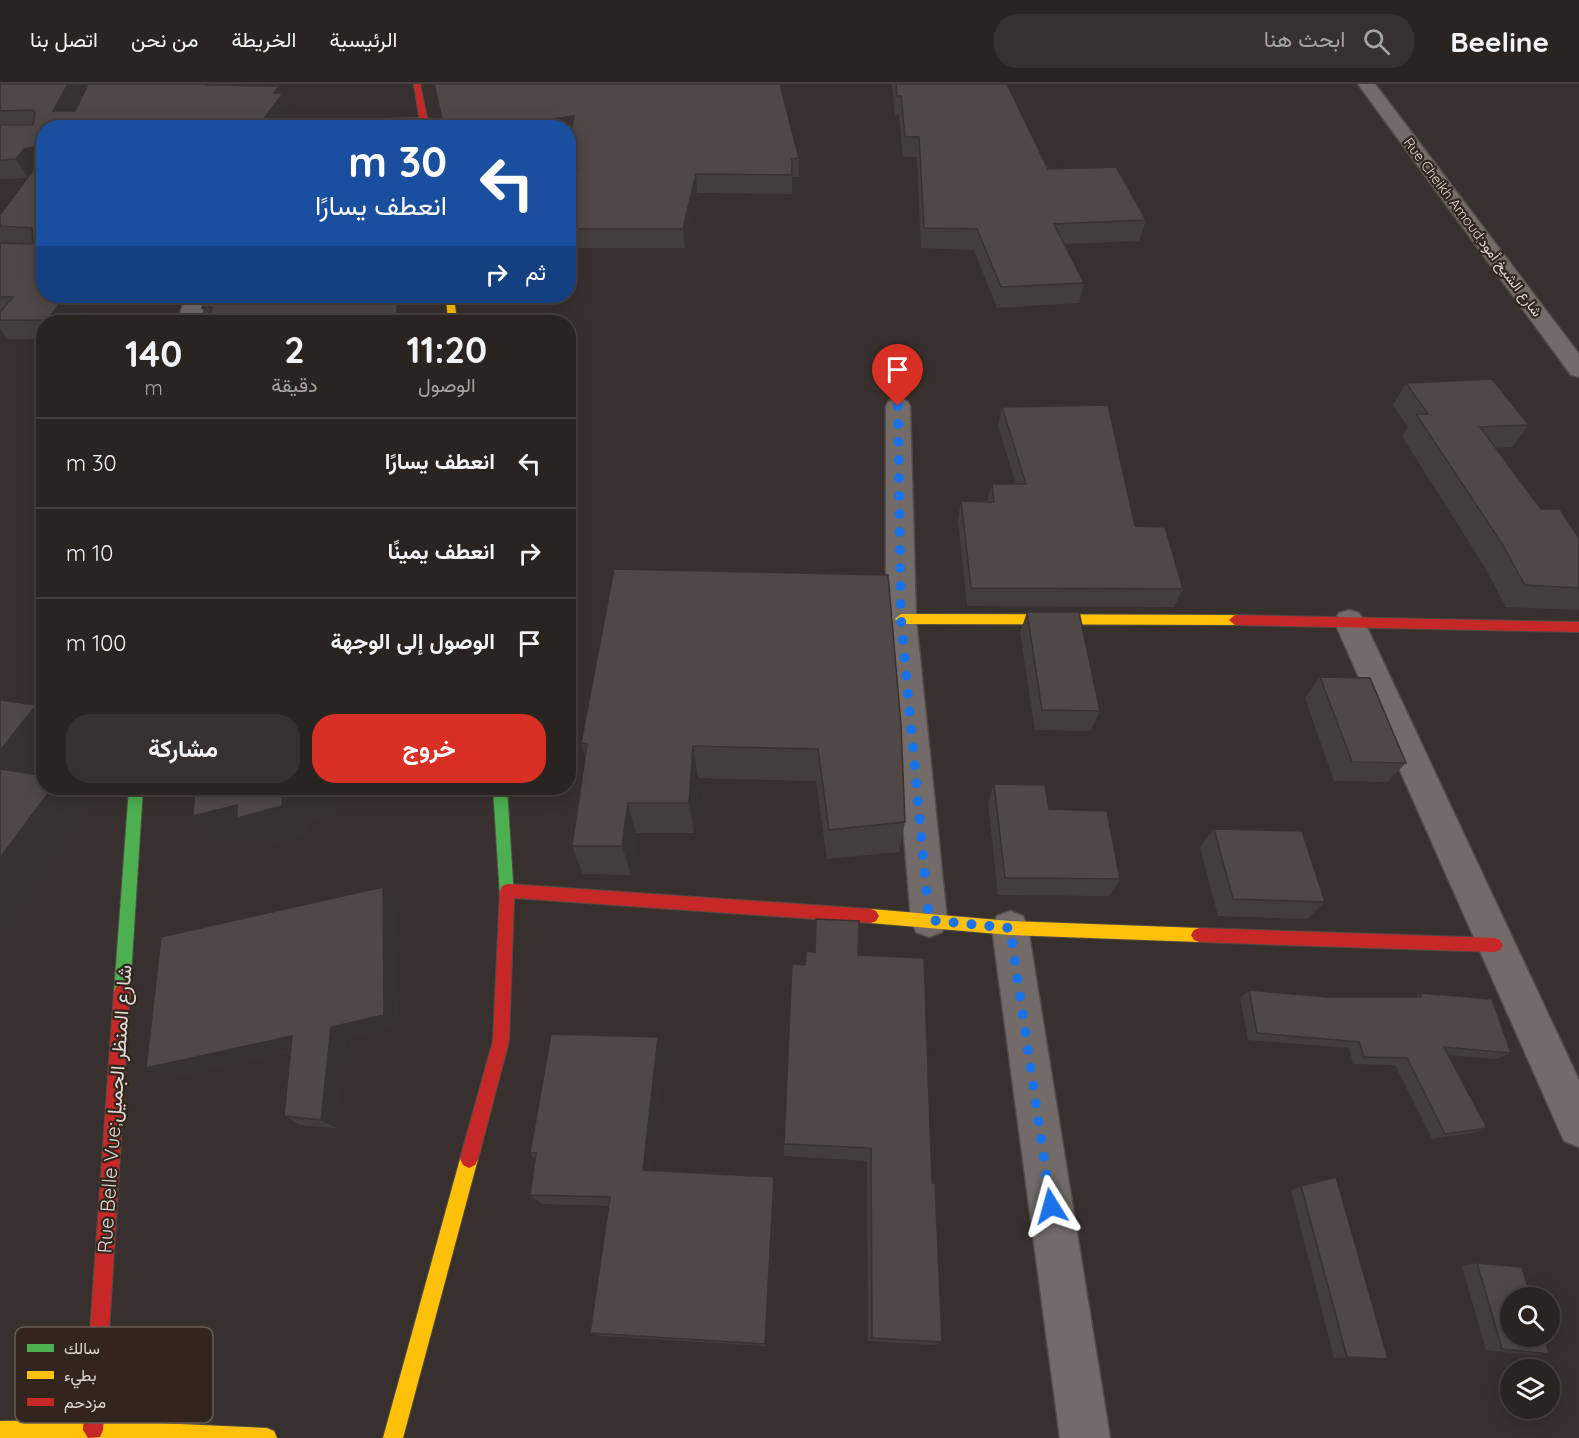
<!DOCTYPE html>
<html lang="ar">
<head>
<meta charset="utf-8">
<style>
  body { margin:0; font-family:Quicksand,Vazirmatn,sans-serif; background:#36302e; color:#f1f3f6; direction:rtl; height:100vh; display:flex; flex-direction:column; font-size:22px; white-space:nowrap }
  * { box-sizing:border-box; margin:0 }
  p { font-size:20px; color:#a5a4a5 }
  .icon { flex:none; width:33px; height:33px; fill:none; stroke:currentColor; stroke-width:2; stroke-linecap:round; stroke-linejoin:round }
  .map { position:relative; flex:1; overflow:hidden; direction:ltr }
  .drawer { position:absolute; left:36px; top:231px; width:540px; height:480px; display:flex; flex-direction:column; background:#2a2421; border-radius:24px; box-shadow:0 3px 15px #0003,0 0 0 2px #46413f; direction:rtl }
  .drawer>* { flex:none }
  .banner { position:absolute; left:36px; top:36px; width:540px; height:183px; border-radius:24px; box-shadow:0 3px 15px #0003,0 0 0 2px #46413f; direction:rtl; background:#1a4fa0; color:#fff; overflow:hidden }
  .fabs { position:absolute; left:1500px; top:1203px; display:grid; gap:12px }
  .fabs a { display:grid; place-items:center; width:60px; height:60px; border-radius:50%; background:#2a2421; box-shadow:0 3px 15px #0003,0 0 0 2px #46413f; font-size:30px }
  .pin { position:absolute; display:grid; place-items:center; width:51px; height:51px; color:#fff; margin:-62px -26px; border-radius:50% 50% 50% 0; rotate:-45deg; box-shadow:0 0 6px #0007 }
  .pin .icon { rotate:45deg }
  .me { position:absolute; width:66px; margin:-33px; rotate:352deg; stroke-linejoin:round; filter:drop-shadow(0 0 4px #0008) }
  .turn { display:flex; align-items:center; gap:21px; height:126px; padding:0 30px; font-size:27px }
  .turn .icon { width:78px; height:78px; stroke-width:2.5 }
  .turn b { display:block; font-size:42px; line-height:51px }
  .then { display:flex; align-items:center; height:57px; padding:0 30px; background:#0003; gap:12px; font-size:22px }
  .eta { display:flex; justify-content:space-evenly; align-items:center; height:102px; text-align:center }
  .eta b { font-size:36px; font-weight:700; line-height:42px }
  .cta { display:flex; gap:12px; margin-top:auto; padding:12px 30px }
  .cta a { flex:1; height:69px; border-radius:24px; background:#d93025; color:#fff; font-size:24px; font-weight:700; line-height:69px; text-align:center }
  .cta a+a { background:#36302e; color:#f1f3f6 }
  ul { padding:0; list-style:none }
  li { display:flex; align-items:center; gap:18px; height:90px; padding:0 30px; border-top:2px solid #46413f }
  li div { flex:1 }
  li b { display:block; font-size:22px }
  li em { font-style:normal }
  header { display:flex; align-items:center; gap:36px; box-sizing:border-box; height:84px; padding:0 30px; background:#2a2421; border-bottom:2px solid #46413f }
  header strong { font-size:28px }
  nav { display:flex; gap:33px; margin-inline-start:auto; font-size:21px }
  .search { width:420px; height:54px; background:#36302e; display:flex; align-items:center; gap:15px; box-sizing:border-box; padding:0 21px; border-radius:24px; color:#a5a4a5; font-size:22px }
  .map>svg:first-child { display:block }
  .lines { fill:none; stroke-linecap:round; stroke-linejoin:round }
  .street-casing { stroke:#524c48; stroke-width:3 }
  .fast-casing { stroke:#524c48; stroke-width:2 }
  .slow-casing { stroke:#524c48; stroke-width:2 }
  .jam-casing { stroke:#524c48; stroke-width:2 }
  .street { fill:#726b67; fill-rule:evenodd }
  .fast { fill:#4caf50; fill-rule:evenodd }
  .slow { fill:#ffc107; fill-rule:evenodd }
  .jam { fill:#c62828; fill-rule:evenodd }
  .wall { fill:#443e3a }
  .shaded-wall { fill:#373230 }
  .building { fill:#4f4844; stroke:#373230; stroke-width:1.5 }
  .route { stroke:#1a73e8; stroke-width:10; stroke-dasharray:0 18 }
  .labels { text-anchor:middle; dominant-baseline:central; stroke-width:4.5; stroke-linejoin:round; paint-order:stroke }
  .far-street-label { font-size:14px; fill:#e1d8d3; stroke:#32251e }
  .near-street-label { font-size:20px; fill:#e1d8d3; stroke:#32251e }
  .key { fill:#32251e; stroke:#675b54; stroke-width:1.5 }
  .key-label { font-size:16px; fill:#e1d8d3 }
</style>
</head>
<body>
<header>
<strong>Beeline</strong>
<div class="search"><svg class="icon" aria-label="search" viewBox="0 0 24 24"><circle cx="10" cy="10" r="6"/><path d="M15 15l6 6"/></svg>ابحث هنا</div>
<nav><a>الرئيسية</a><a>الخريطة</a><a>من نحن</a><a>اتصل بنا</a></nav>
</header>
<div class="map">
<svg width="1579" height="1354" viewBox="0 0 1579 1354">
  <rect width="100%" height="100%" fill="#38302c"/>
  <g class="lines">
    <g class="street-casing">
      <path id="street" d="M 1358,0 L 1375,0 L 1579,270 L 1579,293 L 1571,291 Z
        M 424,34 L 430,35 L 433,39 L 430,43 L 294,44 L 303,39 Z
        M 185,212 L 207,212 L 200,238 L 178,238 Z
        M 898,314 L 907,317 L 910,322 L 916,535 L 947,836 L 942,848 L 929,853 L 916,848 L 911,836 L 886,535 L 886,322 L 889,317 Z
        M 1349,526 L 1359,529 L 1364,537 L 1579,996 L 1579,1063 L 1564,1057 L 1334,537 L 1339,529 Z
        M 1010,827 L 1023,832 L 1028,844 L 1110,1354 L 1060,1354 L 992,844 L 997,832 Z"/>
    </g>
    <g class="fast-casing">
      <path id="fast" d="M 129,704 L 143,704 L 130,908 L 128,913 L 122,916 L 116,913 L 114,908 Z
        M 493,704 L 507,704 L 514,813 L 512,818 L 507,820 L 502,818 L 500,813 Z"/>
    </g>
    <g class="slow-casing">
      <path id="slow" d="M 446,212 L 454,212 L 457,238 L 448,238 Z
        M 901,530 L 1235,531 L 1241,536 L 1235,541 L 901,540 L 895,535 Z
        M 871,825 L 1010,837 L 1199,844 L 1204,846 L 1207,851 L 1204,856 L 1199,858 L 1010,851 L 871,839 L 866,837 L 863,832 L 866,827 Z
        M 469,1066 L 475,1069 L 478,1075 L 403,1354 L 383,1354 L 460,1075 L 463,1069 Z
        M 93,1336 L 267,1344 L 274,1347 L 277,1354 L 0,1354 L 0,1337 Z"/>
    </g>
    <g class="jam-casing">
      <path id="jam" d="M 414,0 L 420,0 L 429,44 L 421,44 Z
        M 1235,531 L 1579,538 L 1579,548 L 1235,541 L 1229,536 Z
        M 507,800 L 871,825 L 876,827 L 879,832 L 876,837 L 871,839 L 514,814 L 509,957 L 478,1075 L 475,1081 L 469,1084 L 463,1081 L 460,1075 L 493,957 L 500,807 L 502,802 Z
        M 1199,844 L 1495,854 L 1500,856 L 1503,861 L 1500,866 L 1495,868 L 1199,858 L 1194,856 L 1191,851 L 1194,846 Z
        M 122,900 L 128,903 L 130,908 L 103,1346 L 100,1353 L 88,1354 L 83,1346 L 114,908 L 116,903 Z"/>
    </g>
    <use href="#street" class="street"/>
    <use href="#fast" class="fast"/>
    <use href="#slow" class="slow"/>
    <use href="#jam" class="jam"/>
  </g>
  <path class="wall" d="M 0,0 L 87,0 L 73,27 L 75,27 L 88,0 L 225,0 L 224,1 L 279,2 L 290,27 L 278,44 L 44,44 L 44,212 L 94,212 L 73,238 L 44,238 L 44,255 L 8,255 L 0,245 L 0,131 L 28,94 L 0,95 Z
    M 434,0 L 799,74 L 799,93 L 792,93 L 792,110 L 697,109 L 685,164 L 570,164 L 568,158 L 568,133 L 574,105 L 568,105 L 568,66 L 571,52 L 568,52 L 568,44 Z
    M 892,0 L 1007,0 L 1048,85 L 1146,136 L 1139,157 L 1064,160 L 1084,199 L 1079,219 L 997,224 L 974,166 L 921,164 L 917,73 L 903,73 L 899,31 L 895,31 Z
    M 376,212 L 209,235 L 202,224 Z
    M 1406,299 L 1529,341 L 1512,363 L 1496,364 L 1541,425 L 1579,454 L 1579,526 L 1506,523 L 1484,482 L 1402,352 L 1408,343 L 1393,321 Z
    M 1002,323 L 1135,442 L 1183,505 L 1174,523 L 967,522 L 958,436 L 961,417 L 987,418 L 992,400 L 1016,400 L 998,342 Z
    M 614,485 L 905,738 L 899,768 L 827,775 L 816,697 L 698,694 L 694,749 L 636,749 L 631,791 L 583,790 L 572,762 L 585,673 L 581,659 Z
    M 1027,528 L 1100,627 L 1091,647 L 1035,646 L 1020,549 Z
    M 1320,593 L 1406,679 L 1387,698 L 1334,697 L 1305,614 Z
    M 994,700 L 1049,725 L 1120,795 L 1109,812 L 998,811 L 988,719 Z
    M 1214,745 L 1325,818 L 1307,835 L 1218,832 L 1200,763 Z
    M 383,803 L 394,817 L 397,942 L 345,955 L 336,1044 L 300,1041 L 284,1032 L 291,967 L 166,994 Z
    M 858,871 L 932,1099 L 942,1258 L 933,1261 L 868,1257 L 867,1077 L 784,1072 L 784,1060 L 805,881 Z
    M 1249,906 L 1327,913 L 1415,913 L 1420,909 L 1511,969 L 1497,975 L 1448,971 L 1487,1044 L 1473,1049 L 1432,1055 L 1395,981 L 1353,980 L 1349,964 L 1248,956 L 1240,914 Z
    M 664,969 L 651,1086 L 774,1093 L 775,1104 L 766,1262 L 601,1252 L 590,1249 L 609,1122 L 542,1120 L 530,1111 L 535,1075 L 530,1069 Z
    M 1301,1102 L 1388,1275 L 1375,1275 L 1334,1274 L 1291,1106 Z
    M 1477,1179 L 1549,1270 L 1532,1271 L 1486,1266 L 1462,1182 Z"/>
  <path class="shaded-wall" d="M 68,0 L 87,0 L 65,44 L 53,27 Z
    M 208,0 L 225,0 L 215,19 L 207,1 Z
    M 279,2 L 290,27 L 278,44 L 257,44 L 274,9 Z
    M 574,32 L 577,51 L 568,52 L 568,44 L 492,44 Z
    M 34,63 L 44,78 L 28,94 L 16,75 L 24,65 Z
    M 696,90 L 697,109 L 685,164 L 683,145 Z
    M 66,212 L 94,212 L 73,238 L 49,238 L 47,236 Z
    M 367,212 L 376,212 L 380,238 L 367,216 Z
    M 398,213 L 407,238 L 396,238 Z
    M 36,621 L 44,628 L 44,683 L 23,710 L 0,693 L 0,667 Z
    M 693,662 L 698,694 L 694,749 L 689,719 Z
    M 52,704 L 70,704 L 92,722 L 0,852 L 0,774 Z
    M 302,704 L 337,704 L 336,704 L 337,731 L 308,738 L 308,752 L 265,763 L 256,753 L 223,761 L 193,732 Z
    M 628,719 L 636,749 L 631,791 L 622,762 Z
    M 383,803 L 394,817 L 397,942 L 345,955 L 336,1044 L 321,1036 L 331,943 Z
    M 292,952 L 307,963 L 166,994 L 146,984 Z
    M 658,953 L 664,969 L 650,1097 L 643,1086 Z
    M 774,1093 L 775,1104 L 766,1262 L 765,1260 Z"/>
  <path class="building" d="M 0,0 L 68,0 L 53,27 L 75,27 L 88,0 L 208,0 L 207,1 L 279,2 L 274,9 L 283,9 L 257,44 L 44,44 L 44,212 L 66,212 L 47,236 L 0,236 L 0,228 L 13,213 L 0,213 L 0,159 L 33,160 L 32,144 L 0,142 L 0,131 L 34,85 L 34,63 L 24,65 L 16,75 L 0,76 L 0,41 L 33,41 L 35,29 L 33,26 L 0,27 Z
    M 434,0 L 780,0 L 799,74 L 792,75 L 792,91 L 696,90 L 683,145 L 568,145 L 568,133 L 578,86 L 568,86 L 568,66 L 574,32 L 492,44 L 444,44 Z
    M 896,0 L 1007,0 L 1048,85 L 1116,83 L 1146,136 L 1054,140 L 1084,199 L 1001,203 L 977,145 L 924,144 L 919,53 L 905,53 L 901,12 L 897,12 Z
    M 208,212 L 367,212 L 367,216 L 398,213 L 396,238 L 208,238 L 212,223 L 202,224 Z
    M 1492,295 L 1529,341 L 1480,343 L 1541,425 L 1560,425 L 1579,454 L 1579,504 L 1525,501 L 1502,460 L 1416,330 L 1428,330 L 1406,299 Z
    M 1108,321 L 1135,442 L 1165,443 L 1183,505 L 971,504 L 961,417 L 994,418 L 992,400 L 1026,400 L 1002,323 Z
    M 614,485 L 888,491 L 901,641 L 905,738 L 829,746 L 818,665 L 693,662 L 689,719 L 628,719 L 622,762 L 572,762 L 587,660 L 581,659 Z
    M 1027,528 L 1079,528 L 1100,627 L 1042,626 Z
    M 1320,593 L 1370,594 L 1406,679 L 1352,678 Z
    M 0,616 L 36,621 L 0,667 Z
    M 0,685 L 44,692 L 44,704 L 52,704 L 0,774 Z
    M 994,700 L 1045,701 L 1049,725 L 1107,727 L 1120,795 L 1005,794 Z
    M 195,704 L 302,704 L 283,708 L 282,722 L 237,734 L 237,721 L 193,732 Z
    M 1214,745 L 1302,747 L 1325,818 L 1233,815 Z
    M 383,803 L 384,931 L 331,943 L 321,1036 L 284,1032 L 292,952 L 146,984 L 161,853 Z
    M 816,835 L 859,837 L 858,871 L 924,874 L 932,1099 L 935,1099 L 942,1258 L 872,1254 L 871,1064 L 784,1060 L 792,880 L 805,881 L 806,867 L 815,868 Z
    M 1249,906 L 1327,913 L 1421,913 L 1420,909 L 1492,915 L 1511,969 L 1444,963 L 1487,1044 L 1445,1050 L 1407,974 L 1364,973 L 1359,958 L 1257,949 Z
    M 551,950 L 658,953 L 643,1086 L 774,1093 L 765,1260 L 590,1249 L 610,1113 L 530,1111 L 536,1069 L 530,1069 Z
    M 1336,1093 L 1388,1275 L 1347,1273 L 1301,1102 Z
    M 1477,1179 L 1522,1183 L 1531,1214 L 1510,1214 L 1510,1252 L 1544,1252 L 1549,1270 L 1502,1265 Z"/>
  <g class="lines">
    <path class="route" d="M 898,322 L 901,535 L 929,836 L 1010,844 L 1051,1122"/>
  </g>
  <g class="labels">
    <g class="far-street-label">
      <text transform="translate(1473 143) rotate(53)">Rue Cheikh Amoud;شارع الشيخ أمود</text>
    </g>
    <g class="near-street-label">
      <text transform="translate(114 1025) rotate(-86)">Rue Belle Vue;شارع المنظر الجميل</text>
    </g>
  </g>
  <rect x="15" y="1243" width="198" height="96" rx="9" class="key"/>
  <rect x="27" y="1260" width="27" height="8" fill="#4caf50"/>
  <rect x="27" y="1287" width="27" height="8" fill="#ffc107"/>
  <rect x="27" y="1314" width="27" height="8" fill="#c62828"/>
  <g class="key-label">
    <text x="64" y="1270">سالك</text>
    <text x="64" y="1297">بطيء</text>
    <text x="64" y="1324">مزدحم</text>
  </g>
</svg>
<div class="fabs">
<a><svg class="icon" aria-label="search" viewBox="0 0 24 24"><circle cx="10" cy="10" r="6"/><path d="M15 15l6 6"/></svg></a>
<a><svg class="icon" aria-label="layers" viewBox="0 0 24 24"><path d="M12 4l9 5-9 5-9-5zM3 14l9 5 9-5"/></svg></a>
</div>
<div class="pin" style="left:898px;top:322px;background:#d93025"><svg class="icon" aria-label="arrive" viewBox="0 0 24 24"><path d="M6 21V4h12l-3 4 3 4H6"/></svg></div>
<svg class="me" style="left:1051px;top:1122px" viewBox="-20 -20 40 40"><path d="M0-17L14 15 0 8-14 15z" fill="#1a73e8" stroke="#fff" stroke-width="4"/></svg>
<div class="banner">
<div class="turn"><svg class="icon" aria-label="left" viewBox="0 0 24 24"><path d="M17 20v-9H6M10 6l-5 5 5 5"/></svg><div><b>30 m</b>انعطف يسارًا</div></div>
<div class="then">ثم<svg class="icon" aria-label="right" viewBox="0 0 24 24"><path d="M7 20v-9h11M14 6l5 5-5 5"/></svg></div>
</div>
<section class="drawer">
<div class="eta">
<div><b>11:20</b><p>الوصول</p></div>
<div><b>2</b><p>دقيقة</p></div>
<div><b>140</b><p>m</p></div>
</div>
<ul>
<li><svg class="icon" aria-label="left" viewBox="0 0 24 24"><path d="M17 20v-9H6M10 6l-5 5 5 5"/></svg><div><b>انعطف يسارًا</b></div><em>30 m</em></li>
<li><svg class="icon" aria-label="right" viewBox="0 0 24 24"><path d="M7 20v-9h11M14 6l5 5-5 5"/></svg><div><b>انعطف يمينًا</b></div><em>10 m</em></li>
<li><svg class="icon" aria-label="arrive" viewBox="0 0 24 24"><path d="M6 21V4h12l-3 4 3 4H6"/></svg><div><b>الوصول إلى الوجهة</b></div><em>100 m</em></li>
</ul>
<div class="cta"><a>خروج</a><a>مشاركة</a></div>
</section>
</div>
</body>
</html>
